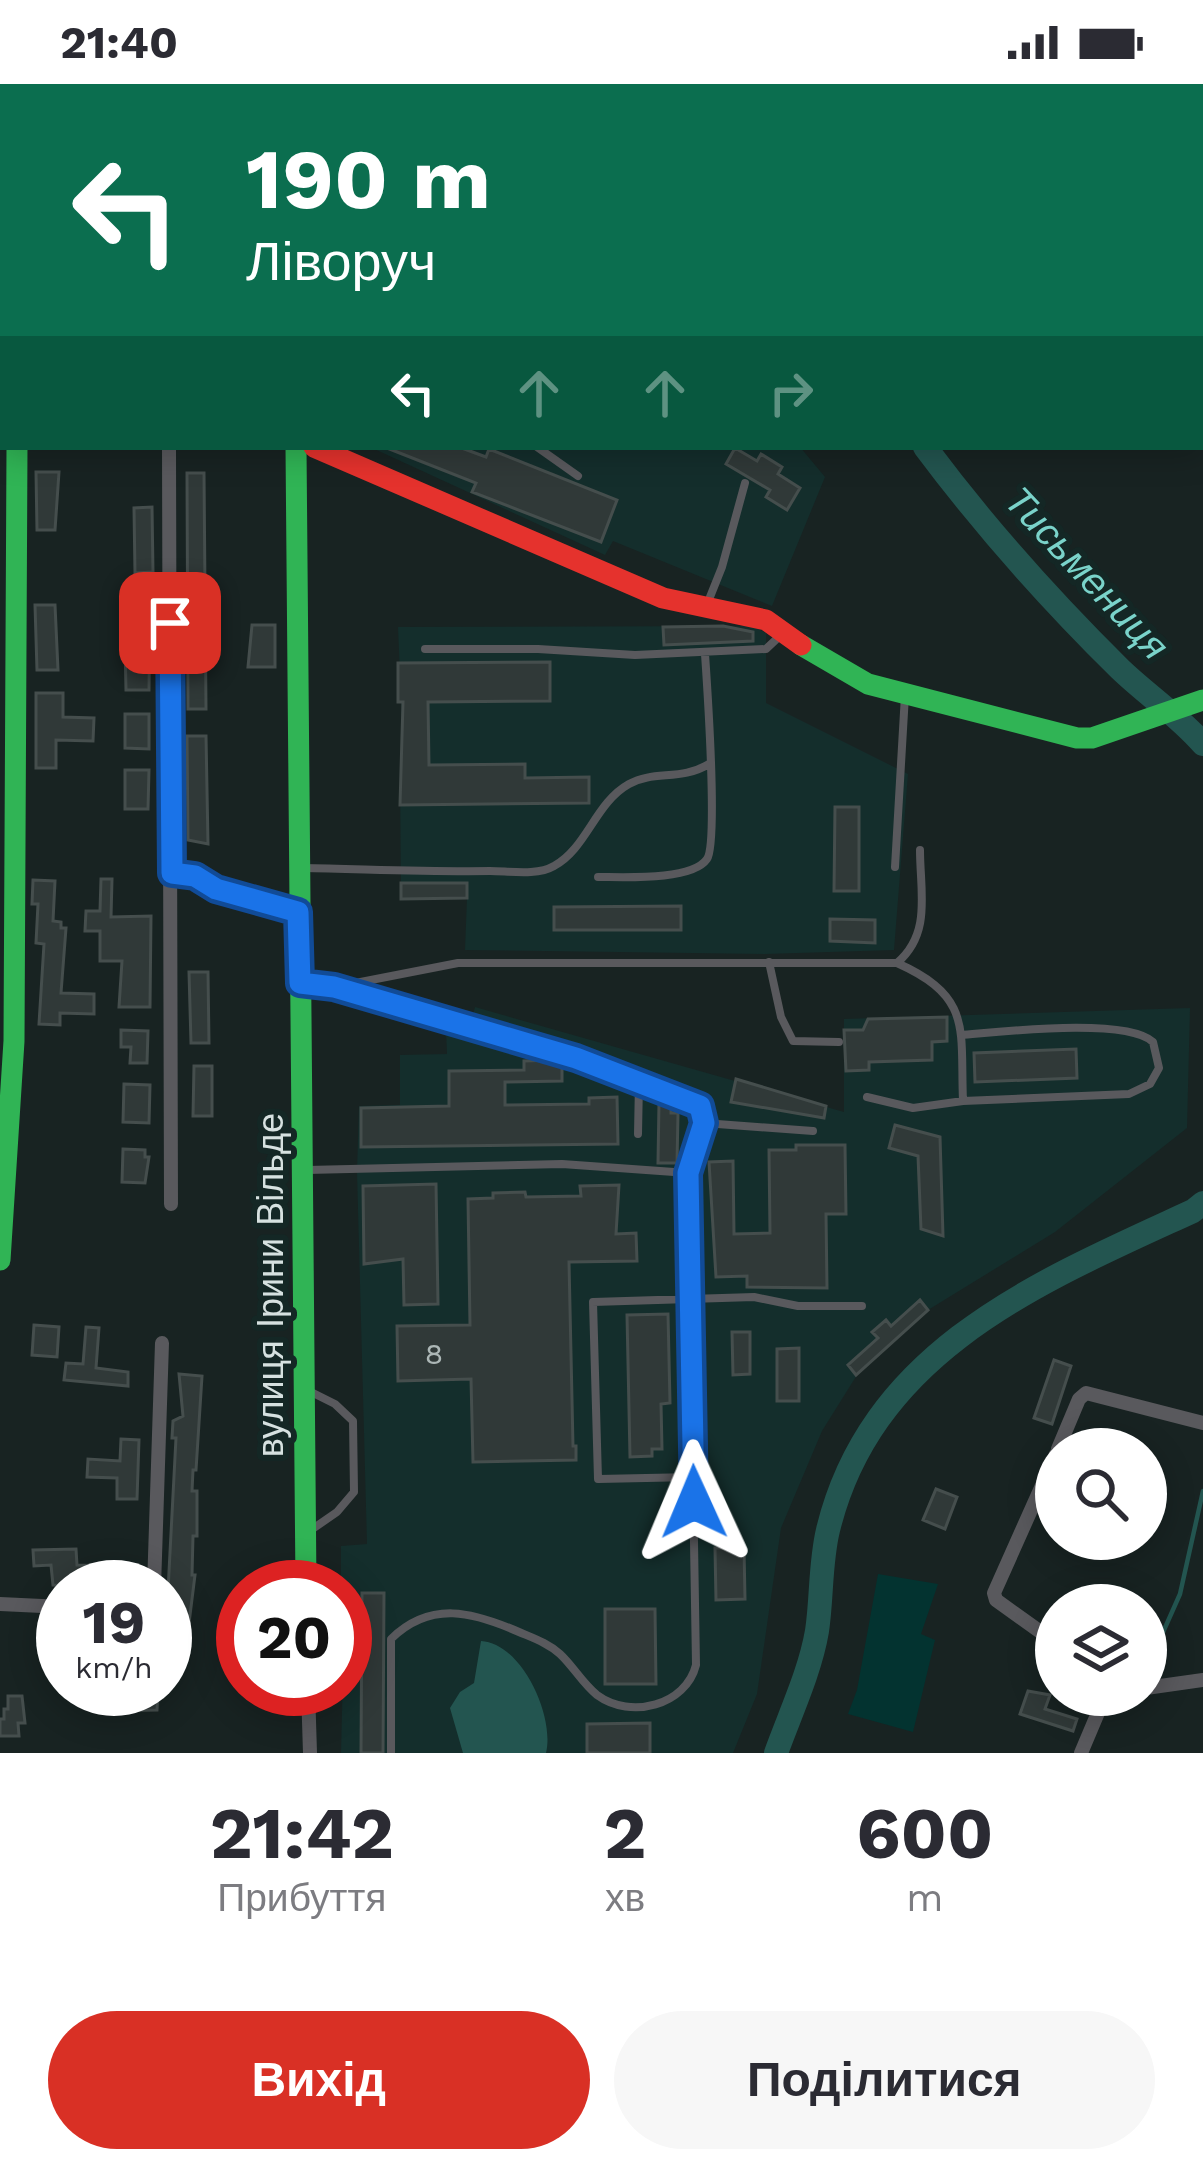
<!DOCTYPE html>
<html lang="uk">
<head>
<meta charset="utf-8">
<style>
  body { margin:0; font-family:"Work Sans",sans-serif; background:#f7f7f7; color:#2b2b33; height:100vh; display:flex; flex-direction:column; font-size:45px; white-space:nowrap }
  * { box-sizing:border-box; margin:0 }
  p { font-size:39px; color:#7c7c81 }
  .icon { flex:none; width:66px; height:66px; fill:none; stroke:currentColor; stroke-width:2; stroke-linecap:round; stroke-linejoin:round }
  .map { position:relative; height:1669px; overflow:hidden }
  .details { display:flex; flex-direction:column; background:#fff; flex:1 }
  .details>* { flex:none }
  .top-card { position:absolute; left:0px; top:0px; width:1203px; height:366px; box-shadow:0 6px 30px #0003; background:#0b6e4f; color:#fff; overflow:hidden }
  .tools { position:absolute; left:1035px; top:1344px; display:grid; gap:24px }
  .tools a { display:grid; place-items:center; width:132px; height:132px; border-radius:50%; background:#fff; box-shadow:0 6px 30px #0003; font-size:60px }
  .speed { position:absolute; left:36px; top:1476px; display:flex; gap:24px; font-size:60px; font-weight:700; text-align:center }
  .speed>* { display:grid; place-content:center; width:156px; height:156px; border-radius:50%; background:#fff; box-shadow:0 6px 30px #0003; line-height:1 }
  .speed small { font-size:30px; font-weight:400 }
  .speed .limit { border:18px solid #d22; background:#fff; color:#111 }
  .pin { position:absolute; display:grid; place-items:center; width:102px; height:102px; color:#fff; margin:-51px; border-radius:24px; box-shadow:0 6px 18px #0006 }
  .me { position:absolute; width:132px; margin:-66px; rotate:359deg; stroke-linejoin:round; filter:drop-shadow(0 0 9px #0008) }
  .turn { display:flex; align-items:center; gap:42px; height:252px; padding:0 48px; font-size:54px }
  .turn .icon { width:156px; height:156px; stroke-width:2.5 }
  .turn b { display:block; font-size:84px; line-height:102px }
  .lanes { display:flex; align-items:center; height:114px; padding:0 48px; background:#0003; justify-content:center; gap:60px; direction:ltr }
  .lanes .off { opacity:.35 }
  .eta { display:flex; justify-content:space-evenly; align-items:center; height:204px; text-align:center }
  .eta b { font-size:72px; font-weight:700; line-height:84px }
  .action { display:flex; gap:24px; margin-top:auto; padding:24px 48px }
  .action a { flex:1; height:138px; border-radius:72px; background:#d93025; color:#fff; font-size:48px; font-weight:700; line-height:138px; text-align:center }
  .action a+a { background:#f7f7f7; color:#2b2b33 }
  .status { display:flex; justify-content:space-between; align-items:center; height:84px; padding:0 60px; background:#fff; direction:ltr }
  .status svg { height:33px; fill:currentColor }
  .map>svg:first-child { display:block }
  .built { fill:#142e2c }
  .green { fill:#033330 }
  .water { fill:#235550 }
  .lines { fill:none; stroke-linecap:round; stroke-linejoin:round }
  .stream { stroke:#235550; stroke-width:4.5 }
  .river { stroke:#235550; stroke-width:24 }
  .building { fill:#303938; stroke:#454e4d; stroke-width:3 }
  .lane { stroke:#59595d; stroke-width:8 }
  .street { stroke:#59595d; stroke-width:14 }
  .fast { stroke:#30b455; stroke-width:21 }
  .slow { stroke:#ff9f0a; stroke-width:21 }
  .jam { stroke:#e5322d; stroke-width:21 }
  .route-casing { stroke:#114b97; stroke-width:30 }
  .route { stroke:#1a73e8; stroke-width:21 }
  .labels { text-anchor:middle; dominant-baseline:central; stroke-width:12; stroke-linejoin:round; paint-order:stroke }
  .number-label { font-size:30px; fill:#acb7b6 }
  .street-label { font-size:36px; fill:#d6e1e0; stroke:#142725 }
  .water-label { font-size:39px; font-style:italic; fill:#7ad3ca; stroke:#142725 }
</style>
</head>
<body>
<div class="status"><b>21:40</b><svg viewBox="0 0 49 12"><path d="M0 12V9h3v3zM5 12V6h3v6zM10 12V3h3v9zM15 12V0h3v12zM26 1h20v11H26zM47 4h2v5h-2z"/></svg></div>
<div class="map">
<svg width="1203" height="1669" viewBox="0 0 1203 1669">
  <rect width="100%" height="100%" fill="#182322"/>
  <path class="built" d="M 370,363 L 800,363 L 825,393 L 772,522 L 613,457 L 605,471 Z
    M 753,542 L 766,549 L 766,619 L 908,690 L 894,866 L 765,870 L 465,866 L 467,814 L 401,815 L 400,683 L 404,682 L 398,543 Z
    M 475,923 L 844,1028 L 844,935 L 1190,924 L 1187,1044 L 1055,1148 L 928,1226 L 857,1291 L 822,1347 L 781,1444 L 757,1610 L 733,1669 L 341,1669 L 345,1503 L 341,1503 L 341,1462 L 367,1460 L 357,1088 L 359,1022 L 400,1021 L 400,971 L 447,970 L 446,945 L 468,950 Z"/>
  <path class="green" d="M 878,1490 L 938,1500 L 921,1550 L 935,1556 L 913,1648 L 848,1630 L 857,1606 Z"/>
  <path class="water" d="M 481,1557 C 522,1559 555,1633 546,1669 L 463,1669 L 450,1624 L 460,1608 L 474,1599 Z"/>
  <g class="lines">
    <path class="stream" d="M 1152,1573 L 1180,1510 L 1203,1407"/>
    <path class="river" d="M 507,0 L 508,3
      M 925,363 C 984,442 1050,516 1120,585 C 1147,611 1179,632 1203,660
      M 776,1669 C 790,1630 810,1588 817,1547 C 822,1514 820,1479 828,1446 C 872,1265 1041,1197 1193,1127 L 1203,1119"/>
  </g>
  <path class="building" d="M 459,363 L 486,373 L 489,365 L 617,416 L 601,458 L 472,408 L 476,399 L 387,364 Z
    M 735,364 L 757,377 L 761,370 L 782,383 L 778,390 L 800,404 L 787,426 L 766,413 L 770,406 L 726,380 Z
    M 36,388 L 59,388 L 55,446 L 37,446 Z
    M 187,389 L 204,389 L 206,625 L 188,625 Z
    M 152,423 L 153,488 L 135,489 L 134,424 Z
    M 124,515 L 150,515 L 149,606 L 126,606 Z
    M 35,521 L 55,521 L 58,586 L 37,586 Z
    M 252,541 L 275,541 L 275,583 L 248,583 Z
    M 723,542 L 753,548 L 753,557 L 664,561 L 663,543 Z
    M 550,578 L 550,617 L 428,618 L 429,681 L 525,680 L 525,694 L 589,693 L 589,719 L 400,721 L 403,618 L 398,618 L 398,579 Z
    M 36,609 L 63,609 L 63,633 L 94,634 L 93,657 L 56,656 L 56,684 L 36,684 Z
    M 125,630 L 149,630 L 149,665 L 125,664 Z
    M 187,652 L 206,652 L 208,760 L 188,756 Z
    M 125,686 L 149,686 L 148,725 L 125,725 Z
    M 835,723 L 859,723 L 859,807 L 834,807 Z
    M 101,795 L 112,795 L 111,833 L 151,832 L 150,923 L 119,923 L 122,877 L 100,877 L 100,847 L 85,847 L 86,827 L 100,827 Z
    M 33,796 L 55,797 L 53,837 L 61,838 L 61,844 L 66,844 L 61,909 L 94,910 L 94,930 L 60,929 L 60,941 L 39,940 L 44,860 L 36,859 L 38,820 L 32,820 Z
    M 401,799 L 467,799 L 467,814 L 401,815 Z
    M 681,822 L 681,846 L 554,846 L 554,823 Z
    M 830,835 L 875,836 L 875,859 L 830,857 Z
    M 189,888 L 208,888 L 209,959 L 191,959 Z
    M 947,933 L 947,957 L 932,958 L 932,976 L 869,978 L 869,986 L 846,987 L 844,946 L 863,946 L 868,935 Z
    M 121,946 L 148,947 L 147,979 L 130,979 L 131,963 L 121,963 Z
    M 1076,965 L 1077,994 L 975,998 L 974,969 Z
    M 555,976 L 562,978 L 562,997 L 505,998 L 505,1021 L 589,1020 L 589,1014 L 617,1013 L 618,1060 L 361,1063 L 361,1024 L 449,1022 L 449,987 L 524,986 L 524,977 Z
    M 194,982 L 212,982 L 212,1032 L 193,1032 Z
    M 736,995 L 826,1022 L 824,1034 L 731,1018 Z
    M 124,1000 L 150,1001 L 149,1039 L 123,1038 Z
    M 659,1019 L 671,1020 L 671,1029 L 678,1029 L 677,1079 L 658,1079 Z
    M 895,1041 L 940,1053 L 943,1152 L 921,1145 L 918,1072 L 889,1064 Z
    M 796,1061 L 845,1061 L 846,1130 L 826,1130 L 827,1204 L 747,1203 L 747,1192 L 716,1193 L 709,1078 L 733,1077 L 734,1150 L 770,1149 L 769,1066 L 796,1066 Z
    M 123,1065 L 145,1066 L 145,1073 L 149,1073 L 145,1099 L 122,1098 Z
    M 436,1100 L 438,1220 L 404,1221 L 403,1175 L 364,1180 L 363,1102 Z
    M 619,1101 L 616,1150 L 636,1149 L 637,1177 L 569,1178 L 573,1362 L 576,1362 L 576,1376 L 473,1378 L 471,1295 L 398,1297 L 397,1242 L 470,1241 L 468,1115 L 493,1114 L 493,1109 L 525,1108 L 526,1113 L 581,1112 L 580,1102 Z
    M 920,1216 L 928,1226 L 856,1291 L 848,1281 L 878,1254 L 872,1248 L 886,1236 L 891,1242 Z
    M 668,1230 L 670,1319 L 661,1320 L 662,1365 L 652,1365 L 652,1372 L 630,1373 L 627,1231 Z
    M 34,1241 L 59,1243 L 57,1273 L 32,1271 Z
    M 86,1243 L 99,1244 L 96,1284 L 128,1288 L 128,1302 L 64,1296 L 66,1279 L 83,1280 Z
    M 732,1248 L 750,1248 L 750,1290 L 733,1291 Z
    M 799,1264 L 799,1317 L 777,1317 L 777,1265 Z
    M 1054,1276 L 1071,1282 L 1052,1340 L 1034,1334 Z
    M 179,1290 L 202,1292 L 196,1386 L 193,1386 L 192,1407 L 197,1407 L 197,1452 L 193,1452 L 192,1491 L 195,1491 L 188,1547 L 166,1545 L 176,1354 L 172,1354 L 173,1337 L 183,1332 Z
    M 121,1355 L 139,1356 L 137,1415 L 117,1415 L 117,1394 L 87,1393 L 88,1375 L 120,1377 Z
    M 936,1405 L 957,1413 L 945,1445 L 923,1436 Z
    M 715,1464 L 744,1464 L 745,1515 L 716,1516 Z
    M 76,1465 L 77,1481 L 104,1482 L 104,1495 L 88,1495 L 88,1503 L 53,1501 L 51,1481 L 34,1482 L 33,1466 Z
    M 362,1509 L 384,1509 L 383,1669 L 361,1669 Z
    M 605,1525 L 655,1525 L 656,1600 L 605,1600 Z
    M 103,1605 L 158,1608 L 157,1626 L 102,1627 Z
    M 1028,1607 L 1050,1611 L 1045,1625 L 1077,1635 L 1073,1647 L 1020,1630 Z
    M 8,1612 L 22,1612 L 25,1639 L 18,1639 L 19,1652 L 0,1652 L 0,1635 L 4,1635 L 4,1625 L 8,1625 Z
    M 650,1639 L 650,1669 L 587,1669 L 587,1640 Z"/>
  <g class="lines">
    <path class="lane" d="M 216,3 L 217,0
      M 320,3 L 322,0
      M 0,12 L 3,13
      M 537,363 L 578,392
      M 708,518 L 722,483 L 745,399
      M 425,565 L 538,565 L 635,571 L 766,565 L 783,549
      M 895,783 L 905,611
      M 303,784 C 365,785 427,788 490,787 C 509,787 537,792 554,782 C 587,764 595,719 629,700 C 654,686 681,697 709,680
      M 172,789 L 195,792 L 216,805 L 296,827
      M 598,793 C 623,793 692,797 707,775 C 718,759 707,599 705,570
      M 769,878 L 781,933 L 793,957 L 839,958
      M 897,879 C 932,849 920,808 920,766
      M 303,900 L 335,903 L 458,879 L 897,879 C 973,913 960,945 963,1017
      M 867,1013 L 913,1024 L 963,1017 L 1129,1010 L 1150,1000 L 1159,984 L 1153,958 C 1126,933 1000,948 961,951
      M 704,1039 L 813,1047
      M 638,1050 L 639,998
      M 307,1086 L 562,1080 L 688,1089 L 704,1039 L 700,1022 L 576,974 L 335,903
      M 309,1307 L 335,1320 L 353,1337 L 354,1408 L 337,1428 L 311,1446
      M 694,1393 L 598,1395 L 593,1218 L 754,1213 L 798,1222 L 862,1222
      M 391,1669 L 391,1555 C 431,1516 473,1528 519,1548 C 533,1554 548,1559 560,1570 C 573,1582 583,1600 597,1611 C 631,1636 686,1621 696,1581 L 688,1089"/>
    <path class="street" d="M 942,0 L 942,3
      M 51,3 L 52,0
      M 1200,319 L 1203,321
      M 169,363 L 171,1120
      M 1058,1365 L 1079,1315 L 1086,1309 L 1203,1339
      M 1056,1370 L 994,1509 L 996,1516 L 1056,1559
      M 154,1503 L 162,1259
      M 0,1520 L 63,1523
      M 1146,1604 L 1203,1596
      M 308,1605 L 310,1669
      M 1081,1669 L 1100,1624 L 1115,1611"/>
    <path class="fast" d="M 296,363 L 306,1503
      M 801,561 L 868,600 L 1077,654 L 1092,654 L 1203,616
      M 0,1176 L 14,957 L 17,363"/>
    <path class="slow" d="M 0,223 L 3,224"/>
    <path class="jam" d="M 314,363 L 663,514 L 766,536 L 801,561"/>
  </g>
  <g class="lines">
    <g class="route-casing">
      <path id="route" d="M 170,539 L 172,789 L 195,792 L 216,805 L 298,828 L 300,899 L 334,903 L 576,974 L 700,1022 L 704,1039 L 688,1089 L 694,1418"/>
    </g>
    <use href="#route" class="route"/>
  </g>
  <g class="labels">
    <g class="number-label">
      <text x="434" y="1269">8</text>
    </g>
    <g class="street-label">
      <text transform="translate(271 1201) rotate(-90)">вулиця Ірини Вільде</text>
    </g>
    <g class="water-label">
      <text transform="translate(1087 489) rotate(47)">Тисьмениця</text>
    </g>
  </g>
</svg>
<div class="tools">
<a><svg class="icon" aria-label="search" viewBox="0 0 24 24"><circle cx="10" cy="10" r="6"/><path d="M15 15l6 6"/></svg></a>
<a><svg class="icon" aria-label="layers" viewBox="0 0 24 24"><path d="M12 4l9 5-9 5-9-5zM3 14l9 5 9-5"/></svg></a>
</div>
<div class="speed"><div>19<small>km/h</small></div><div class="limit">20</div></div>
<div class="pin" style="left:170px;top:539px;background:#d93025"><svg class="icon" aria-label="arrive" viewBox="0 0 24 24"><path d="M6 21V4h12l-3 4 3 4H6"/></svg></div>
<svg class="me" style="left:694px;top:1418px" viewBox="-20 -20 40 40"><path d="M0-17L14 15 0 8-14 15z" fill="#1a73e8" stroke="#fff" stroke-width="4"/></svg>
<div class="top-card">
<div class="turn"><svg class="icon" aria-label="left" viewBox="0 0 24 24"><path d="M17 20v-9H6M10 6l-5 5 5 5"/></svg><div><b>190 m</b>Ліворуч</div></div>
<div class="lanes"><svg class="icon" aria-label="left" viewBox="0 0 24 24"><path d="M17 20v-9H6M10 6l-5 5 5 5"/></svg><svg class="icon off" aria-label="ahead" viewBox="0 0 24 24"><path d="M12 20V5M6 11l6-6 6 6"/></svg><svg class="icon off" aria-label="ahead" viewBox="0 0 24 24"><path d="M12 20V5M6 11l6-6 6 6"/></svg><svg class="icon off" aria-label="right" viewBox="0 0 24 24"><path d="M7 20v-9h11M14 6l5 5-5 5"/></svg></div>
</div>
</div>
<section class="details">
<div class="eta">
<div><b>21:42</b><p>Прибуття</p></div>
<div><b>2</b><p>хв</p></div>
<div><b>600</b><p>m</p></div>
</div>
<div class="action"><a>Вихід</a><a>Поділитися</a></div>
</section>
</body>
</html>
